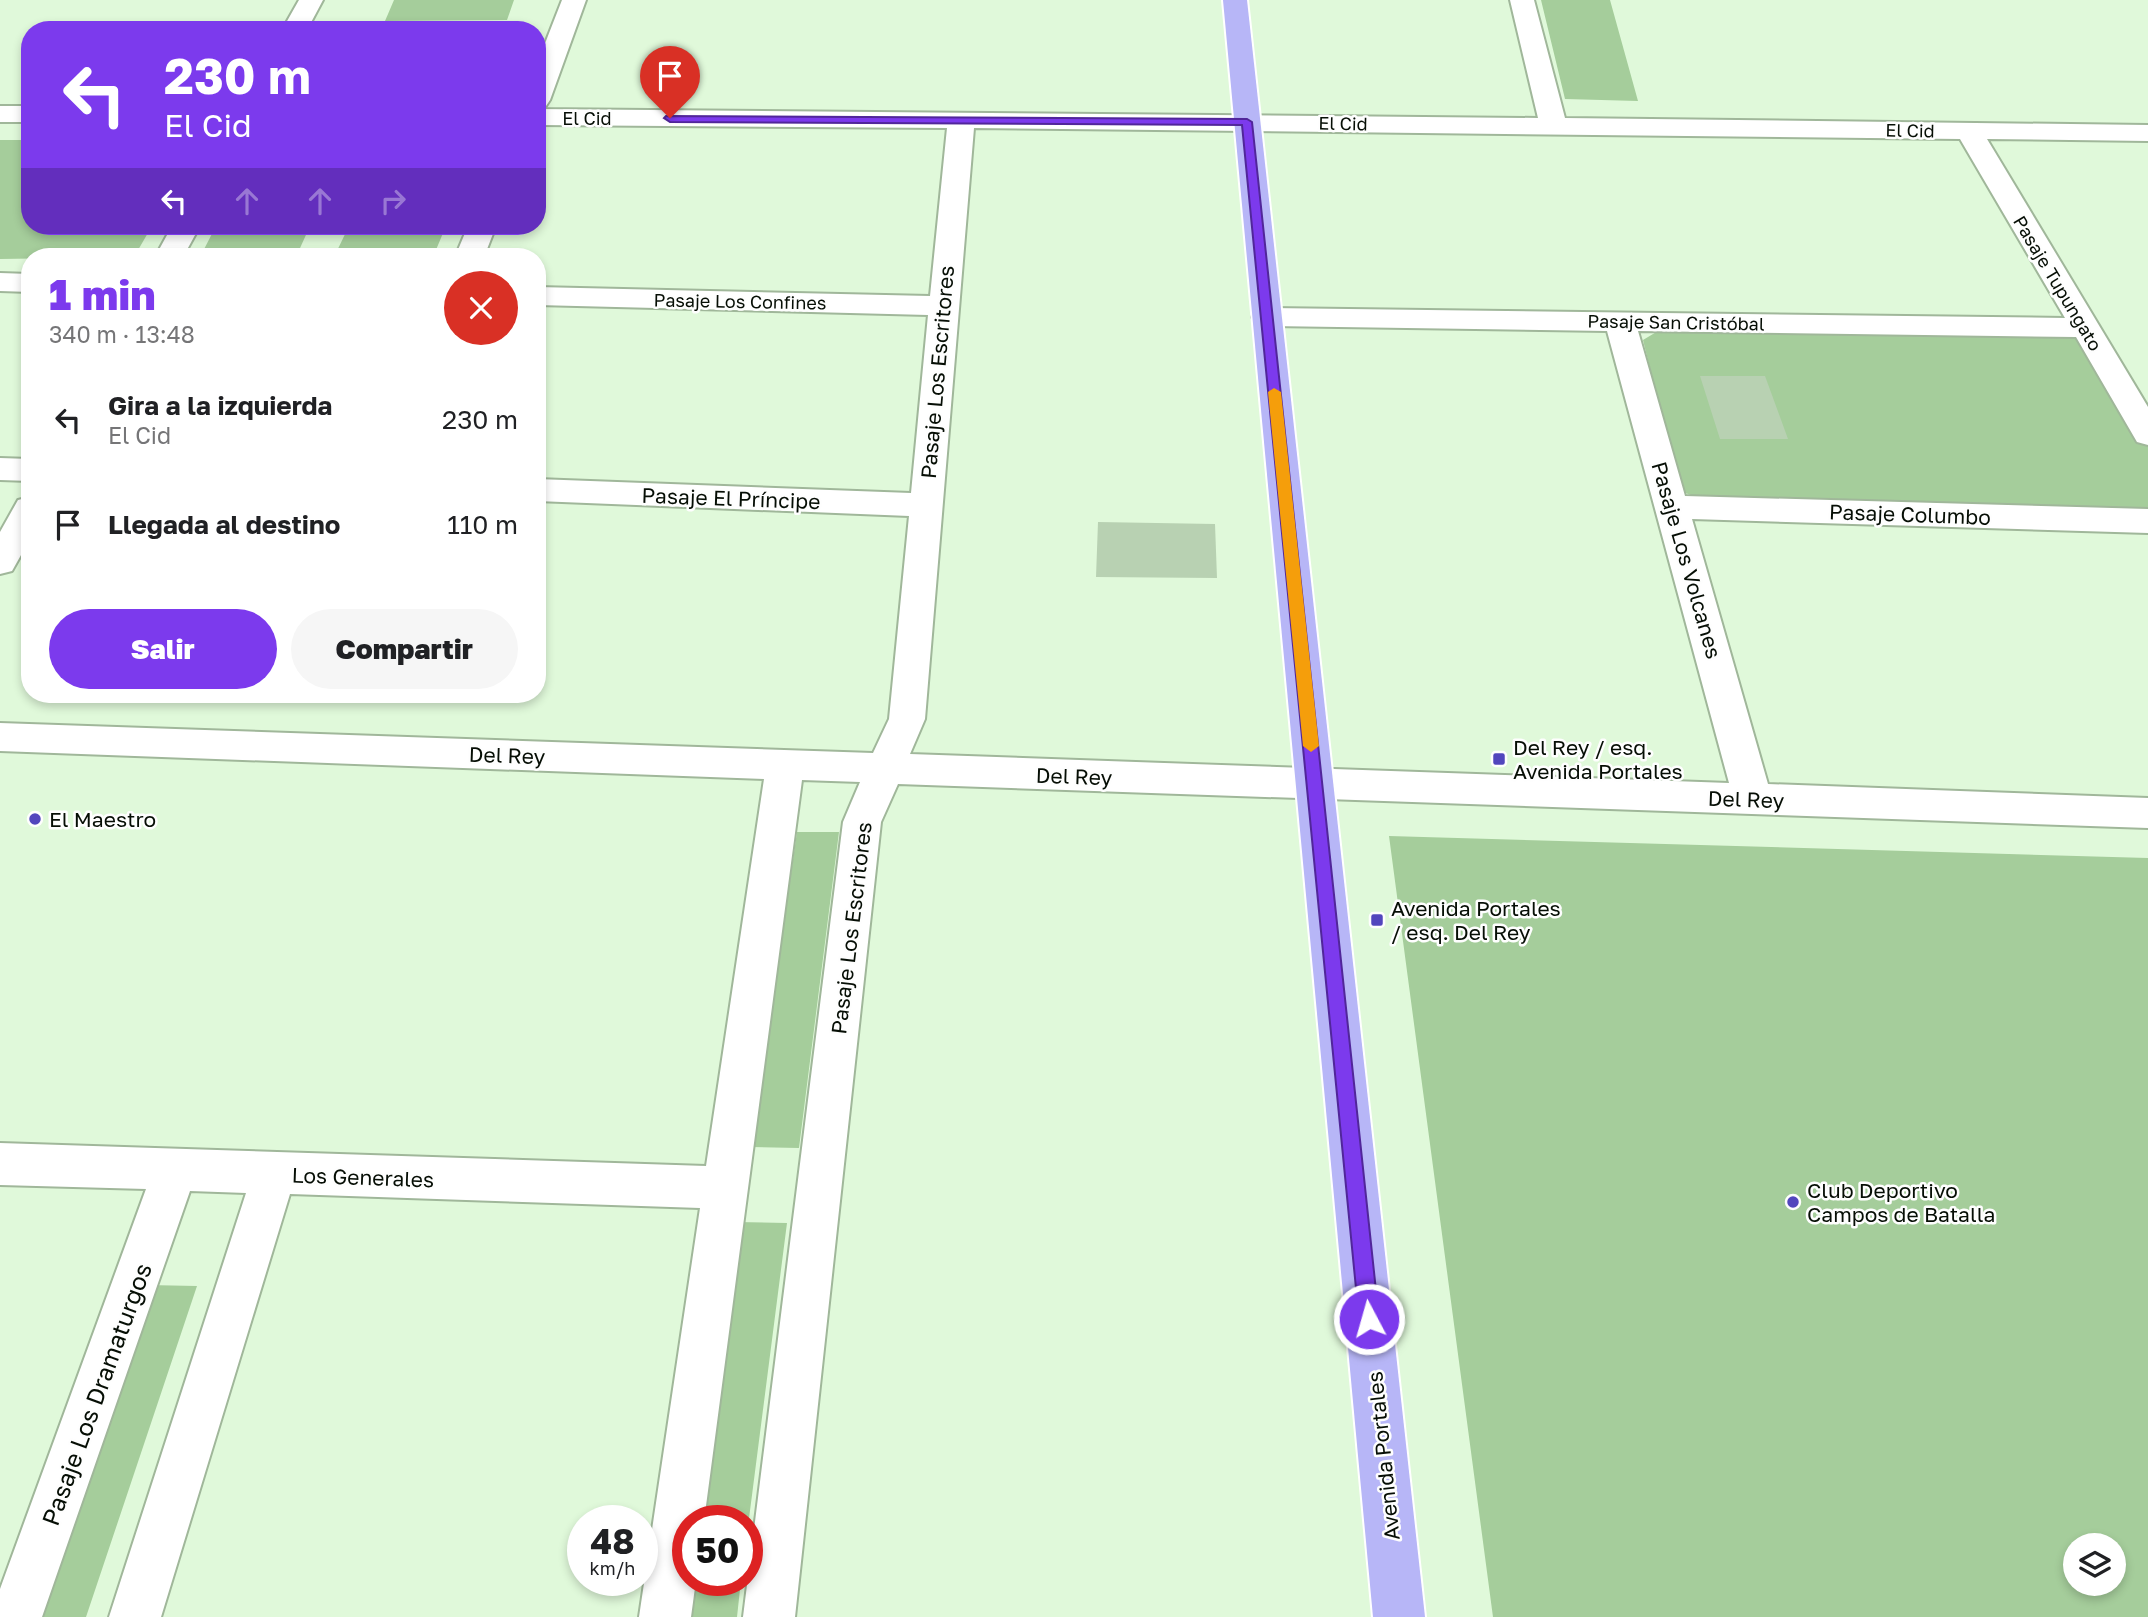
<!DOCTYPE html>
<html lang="es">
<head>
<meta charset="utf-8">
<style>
  body { margin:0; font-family:"Golos Text",sans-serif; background:#f6f6f6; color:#202124; height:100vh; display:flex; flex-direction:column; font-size:26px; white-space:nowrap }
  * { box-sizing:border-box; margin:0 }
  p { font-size:23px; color:#757577 }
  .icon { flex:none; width:38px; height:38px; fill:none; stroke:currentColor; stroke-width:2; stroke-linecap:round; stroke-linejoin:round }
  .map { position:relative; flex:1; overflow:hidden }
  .side { position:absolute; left:21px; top:248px; width:525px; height:455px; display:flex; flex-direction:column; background:#fff; border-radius:28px; box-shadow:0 4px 10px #0003 }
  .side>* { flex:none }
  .hud { position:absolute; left:21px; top:21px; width:525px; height:214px; border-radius:28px; box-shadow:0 4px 10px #0003; background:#7c3aed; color:#fff; overflow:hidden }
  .fabs { position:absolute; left:2063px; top:1533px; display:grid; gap:14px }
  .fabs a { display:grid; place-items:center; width:63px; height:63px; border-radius:50%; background:#fff; box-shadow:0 4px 10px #0003; font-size:35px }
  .speed { position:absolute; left:567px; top:1505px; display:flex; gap:14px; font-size:35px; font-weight:700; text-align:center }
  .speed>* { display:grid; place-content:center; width:91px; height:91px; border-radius:50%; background:#fff; box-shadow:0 4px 10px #0003; line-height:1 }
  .speed small { font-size:18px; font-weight:400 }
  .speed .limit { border:10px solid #d22; background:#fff; color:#111 }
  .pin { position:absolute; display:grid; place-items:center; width:60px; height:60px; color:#fff; margin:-72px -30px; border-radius:50% 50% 50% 0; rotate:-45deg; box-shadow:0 0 7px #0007 }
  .pin .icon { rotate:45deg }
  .me { position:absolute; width:77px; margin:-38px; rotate:354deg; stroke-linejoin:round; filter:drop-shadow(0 0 5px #0008) }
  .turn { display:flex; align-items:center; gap:24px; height:147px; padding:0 28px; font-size:32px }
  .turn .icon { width:91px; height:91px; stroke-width:2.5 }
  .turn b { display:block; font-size:49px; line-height:60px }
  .lanes { display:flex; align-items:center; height:66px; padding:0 28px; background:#0003; justify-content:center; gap:35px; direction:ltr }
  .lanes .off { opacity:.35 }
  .round { display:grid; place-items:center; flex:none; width:74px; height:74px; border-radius:37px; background:#f6f6f6 }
  .headline { display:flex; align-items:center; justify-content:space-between; height:119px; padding:0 28px }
  h1 { font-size:42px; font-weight:800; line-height:52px; color:#7c3aed }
  .button { display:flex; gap:14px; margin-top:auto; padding:14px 28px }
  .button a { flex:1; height:80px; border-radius:42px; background:#7c3aed; color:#fff; font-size:28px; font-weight:800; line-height:80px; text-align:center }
  .button a+a { background:#f6f6f6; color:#202124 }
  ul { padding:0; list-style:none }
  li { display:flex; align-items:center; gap:21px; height:105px; padding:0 28px }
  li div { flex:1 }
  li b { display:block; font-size:26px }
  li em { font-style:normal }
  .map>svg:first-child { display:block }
  .green { fill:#a5cd9b; fill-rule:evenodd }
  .building { fill:#b8d1b2 }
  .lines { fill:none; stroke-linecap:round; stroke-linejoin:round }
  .minor-casing { stroke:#a0b79a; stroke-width:4 }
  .major-casing { stroke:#fff; stroke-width:4 }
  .minor { fill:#fff; fill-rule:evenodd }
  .major { fill:#b7b6f7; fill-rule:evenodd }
  .route { fill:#7c3aed; stroke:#51269a; stroke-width:2 }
  .slow { fill:#f59e0b }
  .poi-dot { fill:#5246bd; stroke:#fefefe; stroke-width:2.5 }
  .labels { text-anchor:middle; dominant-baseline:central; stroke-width:5; stroke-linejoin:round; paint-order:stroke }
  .far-street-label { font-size:18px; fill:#060e05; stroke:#fefefe }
  .street-label { font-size:21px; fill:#060e05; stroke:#fefefe }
  .poi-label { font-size:21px; fill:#060e05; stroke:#fefefe; text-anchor:start }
  .near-street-label { font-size:24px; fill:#060e05; stroke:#fefefe }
</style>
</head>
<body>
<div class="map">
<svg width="2148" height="1617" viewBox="0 0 2148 1617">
  <rect width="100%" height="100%" fill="#e0f9da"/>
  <path class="green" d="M 394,0 L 514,0 L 507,20 L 385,21 Z
    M 1541,0 L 1610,0 L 1638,101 L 1565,99 Z
    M 0,140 L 30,140 L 30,226 L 152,226 L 134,257 L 0,259 Z
    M 216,226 L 310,226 L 296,257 L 200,257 Z
    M 349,226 L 446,226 L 433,257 L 334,257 Z
    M 1658,331 L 2071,335 L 2082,339 L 2148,447 L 2148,510 L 1704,500 L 1680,491 L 1643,340 Z
    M 797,832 L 839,832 L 799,1148 L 751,1147 Z
    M 1389,836 L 2148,858 L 2148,1617 L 1493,1617 ZM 2114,1545 L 2114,1584 L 2076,1584 L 2076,1545 Z
    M 736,1222 L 787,1223 L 747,1534 L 747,1521 L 692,1521 Z
    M 147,1285 L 197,1286 L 86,1617 L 29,1617 Z
    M 688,1580 L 741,1580 L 737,1617 L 678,1617 Z"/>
  <path class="building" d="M 1700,376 L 1765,376 L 1788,439 L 1720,439 Z
    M 1098,522 L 1215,524 L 1217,578 L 1096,577 Z"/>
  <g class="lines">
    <g class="minor-casing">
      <path id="minor" d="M 299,0 L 323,0 L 307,30 L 282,30 Z
        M 562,0 L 586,0 L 550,100 L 546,106 L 537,108 L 537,64 Z
        M 1510,0 L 1534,0 L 1565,118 L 2148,125 L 2148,141 L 1987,139 L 2148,407 L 2148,445 L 2137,442 L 2076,337 L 1638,331 L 1685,496 L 2148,509 L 2148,533 L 1692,519 L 1768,784 L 2148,798 L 2148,828 L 898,784 L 881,822 L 795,1617 L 743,1617 L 843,822 L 860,782 L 802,780 L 704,1521 L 688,1521 L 688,1580 L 696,1580 L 691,1617 L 639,1617 L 700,1208 L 290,1194 L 161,1617 L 109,1617 L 246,1193 L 190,1191 L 42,1617 L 0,1617 L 0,1589 L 146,1189 L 0,1185 L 0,1143 L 706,1166 L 764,779 L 0,751 L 0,723 L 873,753 L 889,719 L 909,516 L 537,501 L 537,479 L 911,493 L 928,315 L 537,305 L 537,287 L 930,296 L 947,128 L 537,125 L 537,109 L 1538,118 ZM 974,128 L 1960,139 L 2065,318 L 1267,308 L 1256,310 L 1252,317 L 1256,324 L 1267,326 L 1607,331 L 1729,783 L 910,754 L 925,719 Z
        M 0,106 L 30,106 L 30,122 L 0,122 Z
        M 172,226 L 200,226 L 183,257 L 155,257 Z
        M 468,226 L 496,226 L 484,257 L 455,257 Z
        M 0,273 L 30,274 L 30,292 L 0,291 Z
        M 0,458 L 30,459 L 30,481 L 0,480 Z
        M 30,497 L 30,539 L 12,571 L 0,574 L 0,532 L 18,500 Z"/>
    </g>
    <g class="major-casing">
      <path id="major" d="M 1223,0 L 1247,0 L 1425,1617 L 1373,1617 Z"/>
    </g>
    <use href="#minor" class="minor"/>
    <use href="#major" class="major"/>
  </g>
  <path class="route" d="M 666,116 L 1247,119 L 1252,122 L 1379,1319 L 1376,1326 L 1369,1328 L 1362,1326 L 1359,1319 L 1242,125 L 670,122 L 664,118 Z"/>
  <path class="slow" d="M 1274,388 L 1281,392 L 1319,746 L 1311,752 L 1303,746 L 1268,392 Z"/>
  <g class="poi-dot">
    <rect x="1492" y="752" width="14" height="14" rx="3.5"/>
    <circle cx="35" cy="819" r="7"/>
    <rect x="1370" y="913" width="14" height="14" rx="3.5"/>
    <circle cx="1793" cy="1202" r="7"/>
  </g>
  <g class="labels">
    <g class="far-street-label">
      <text x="587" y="118">El Cid</text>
      <text transform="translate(1343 123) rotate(1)">El Cid</text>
      <text transform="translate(1910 130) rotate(1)">El Cid</text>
      <text transform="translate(2058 283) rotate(59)">Pasaje Tupungato</text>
      <text transform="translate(740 301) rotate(1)">Pasaje Los Confines</text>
      <text transform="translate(1676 322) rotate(1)">Pasaje San Cristóbal</text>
    </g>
    <g class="street-label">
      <text transform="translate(937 372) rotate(-85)">Pasaje Los Escritores</text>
      <text transform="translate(731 498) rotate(2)">Pasaje El Príncipe</text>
      <text transform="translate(1910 514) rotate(2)">Pasaje Columbo</text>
      <text transform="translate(1687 560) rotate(74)">Pasaje Los Volcanes</text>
      <text transform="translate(507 755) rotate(2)">Del Rey</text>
      <text transform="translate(1074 776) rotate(2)">Del Rey</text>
      <text transform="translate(1746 799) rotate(2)">Del Rey</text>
      <text transform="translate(851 928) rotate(-83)">Pasaje Los Escritores</text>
      <text transform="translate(363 1177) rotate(2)">Los Generales</text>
      <text transform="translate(1383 1456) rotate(-96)">Avenida Portales</text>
    </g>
    <g class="poi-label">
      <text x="1513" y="747">Del Rey / esq.<tspan x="1513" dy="24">Avenida Portales</tspan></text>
      <text x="49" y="819">El Maestro</text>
      <text x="1391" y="908">Avenida Portales<tspan x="1391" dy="24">/ esq. Del Rey</tspan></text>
      <text x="1807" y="1190">Club Deportivo<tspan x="1807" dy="24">Campos de Batalla</tspan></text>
    </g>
    <g class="near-street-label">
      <text transform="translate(96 1394) rotate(-70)">Pasaje Los Dramaturgos</text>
    </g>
  </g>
</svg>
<div class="fabs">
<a><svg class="icon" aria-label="layers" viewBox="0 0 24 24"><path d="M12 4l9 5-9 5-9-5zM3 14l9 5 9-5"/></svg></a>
</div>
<div class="speed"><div>48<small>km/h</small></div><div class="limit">50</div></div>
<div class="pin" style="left:670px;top:118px;background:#d93025"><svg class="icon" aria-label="arrive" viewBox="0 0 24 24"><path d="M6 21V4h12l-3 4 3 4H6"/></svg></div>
<svg class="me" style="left:1369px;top:1319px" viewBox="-20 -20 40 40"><circle r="17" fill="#7c3aed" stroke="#fff" stroke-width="3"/><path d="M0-11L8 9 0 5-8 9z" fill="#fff"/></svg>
<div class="hud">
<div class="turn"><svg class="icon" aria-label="left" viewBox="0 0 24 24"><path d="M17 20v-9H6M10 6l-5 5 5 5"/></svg><div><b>230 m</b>El Cid</div></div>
<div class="lanes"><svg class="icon" aria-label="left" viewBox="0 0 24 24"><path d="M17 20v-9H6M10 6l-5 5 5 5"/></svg><svg class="icon off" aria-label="ahead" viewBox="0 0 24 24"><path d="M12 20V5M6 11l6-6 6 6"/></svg><svg class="icon off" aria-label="ahead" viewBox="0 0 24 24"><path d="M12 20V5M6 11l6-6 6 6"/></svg><svg class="icon off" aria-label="right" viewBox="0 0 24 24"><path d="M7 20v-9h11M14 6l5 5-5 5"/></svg></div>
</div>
<section class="side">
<div class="headline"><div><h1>1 min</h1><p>340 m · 13:48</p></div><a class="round" style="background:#d93025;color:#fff"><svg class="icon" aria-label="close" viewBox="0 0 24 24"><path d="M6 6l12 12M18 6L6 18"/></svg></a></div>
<ul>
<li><svg class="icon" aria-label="left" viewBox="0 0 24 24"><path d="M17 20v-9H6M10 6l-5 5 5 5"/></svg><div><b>Gira a la izquierda</b><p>El Cid</p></div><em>230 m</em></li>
<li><svg class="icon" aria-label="arrive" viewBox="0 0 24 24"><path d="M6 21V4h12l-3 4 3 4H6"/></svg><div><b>Llegada al destino</b></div><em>110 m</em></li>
</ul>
<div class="button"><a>Salir</a><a>Compartir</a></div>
</section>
</div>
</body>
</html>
